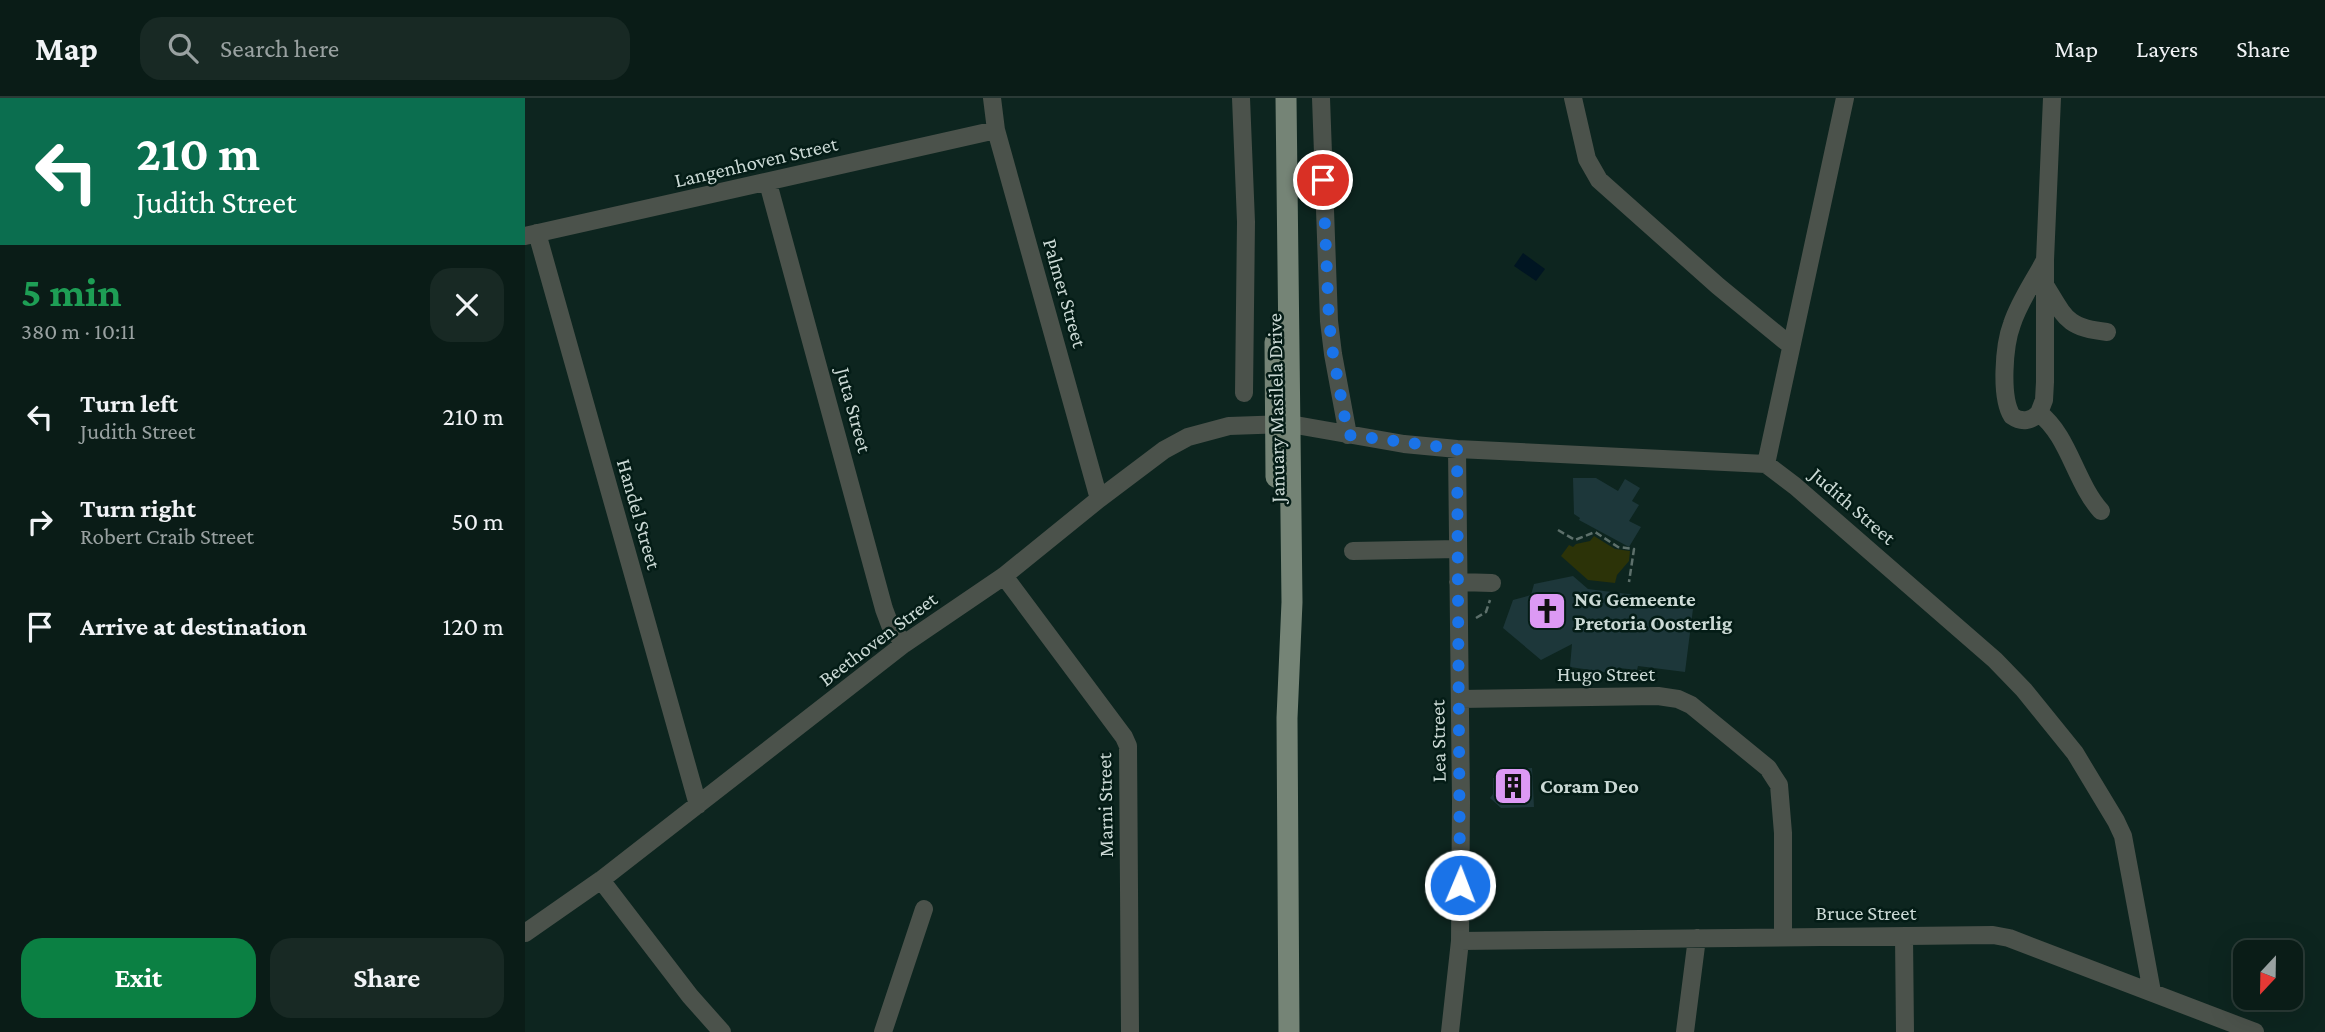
<!DOCTYPE html>
<html lang="en">
<head>
<meta charset="utf-8">
<style>
  body { margin:0; font-family:"Crimson Pro",serif; background:#182924; color:#f1f3f6; height:100vh; display:flex; flex-direction:column; font-size:26px; white-space:nowrap }
  * { box-sizing:border-box; margin:0 }
  p { font-size:23px; color:#99a1a1 }
  .icon { flex:none; width:38px; height:38px; fill:none; stroke:currentColor; stroke-width:2; stroke-linecap:round; stroke-linejoin:round }
  .map { position:relative; flex:1; overflow:hidden }
  .details { display:flex; flex-direction:column; background:#0a1c17; width:525px }
  .details>* { flex:none }
  .guide { background:#0b6e4f; color:#fff; overflow:hidden }
  .needle { width:46px; rotate:202deg }
  .fabs { position:absolute; left:1708px; top:842px; display:grid; gap:14px }
  .fabs a { display:grid; place-items:center; width:70px; height:70px; border-radius:14px; background:#0a1c17; box-shadow:0 7px 28px #0002,0 0 0 2px #2a3a36; font-size:35px }
  .pin { position:absolute; display:grid; place-items:center; width:60px; height:60px; color:#fff; margin:-30px; border:4px solid #fff; border-radius:50%; box-shadow:0 2px 7px #0007 }
  .me { position:absolute; width:77px; margin:-38px; rotate:1deg; stroke-linejoin:round; filter:drop-shadow(0 0 5px #0008) }
  .turn { display:flex; align-items:center; gap:24px; height:147px; padding:0 21px; font-size:32px }
  .turn .icon { width:91px; height:91px; stroke-width:2.5 }
  .turn b { display:block; font-size:49px; line-height:60px }
  .round { display:grid; place-items:center; flex:none; width:74px; height:74px; border-radius:21px; background:#182924 }
  .summary { display:flex; align-items:center; justify-content:space-between; height:119px; padding:0 21px }
  h1 { font-size:42px; font-weight:700; line-height:52px; color:#1e9e55 }
  .primary-button { display:flex; gap:14px; margin-top:auto; padding:14px 21px }
  .primary-button a { flex:1; height:80px; border-radius:21px; background:#0b8043; color:#fff; font-size:28px; font-weight:700; line-height:80px; text-align:center }
  .primary-button a+a { background:#182924; color:#f1f3f6 }
  ul { padding:0; list-style:none }
  li { display:flex; align-items:center; gap:21px; height:105px; padding:0 21px }
  li div { flex:1 }
  li b { display:block; font-size:26px }
  li em { font-style:normal }
  header { display:flex; align-items:center; gap:42px; box-sizing:border-box; height:98px; padding:0 35px; background:#0a1c17; border-bottom:2px solid #2a3a36 }
  header strong { font-size:33px }
  nav { display:flex; gap:38px; margin-inline-start:auto; font-size:24px }
  .search { width:490px; height:63px; background:#182924; display:flex; align-items:center; gap:18px; box-sizing:border-box; padding:0 24px; border-radius:21px; color:#99a1a1; font-size:26px }
  main { display:flex; flex:1; min-height:0 }
  .map>svg:first-child { display:block }
  .green { fill:#2c3308 }
  .water { fill:#001522 }
  .building { fill:#1d373a }
  .lines { fill:none; stroke-linecap:round; stroke-linejoin:round }
  .path { stroke:#5d706b; stroke-width:2.5; stroke-dasharray:7 3.5; stroke-linecap:butt }
  .minor { stroke:#4b524b; stroke-width:18 }
  .major { stroke:#758476; stroke-width:21 }
  .route { stroke:#1a73e8; stroke-width:12; stroke-dasharray:0 21.6 }
  .labels { text-anchor:middle; dominant-baseline:central; stroke-width:5; stroke-linejoin:round; paint-order:stroke }
  .street-label { font-size:21px; fill:#cbd9d5; stroke:#041c16 }
  .poi-label { font-size:21px; font-weight:bold; fill:#cbd9d5; stroke:#041c16; text-anchor:start }
</style>
</head>
<body>
<header>
<strong>Map</strong>
<div class="search"><svg class="icon" aria-label="search" viewBox="0 0 24 24"><circle cx="10" cy="10" r="6"/><path d="M15 15l6 6"/></svg>Search here</div>
<nav><a>Map</a><a>Layers</a><a>Share</a></nav>
</header>
<main>
<section class="details">
<div class="guide">
<div class="turn"><svg class="icon" aria-label="left" viewBox="0 0 24 24"><path d="M17 20v-9H6M10 6l-5 5 5 5"/></svg><div><b>210 m</b>Judith Street</div></div>
</div>
<div class="summary"><div><h1>5 min</h1><p>380 m · 10:11</p></div><a class="round"><svg class="icon" aria-label="close" viewBox="0 0 24 24"><path d="M6 6l12 12M18 6L6 18"/></svg></a></div>
<ul>
<li><svg class="icon" aria-label="left" viewBox="0 0 24 24"><path d="M17 20v-9H6M10 6l-5 5 5 5"/></svg><div><b>Turn left</b><p>Judith Street</p></div><em>210 m</em></li>
<li><svg class="icon" aria-label="right" viewBox="0 0 24 24"><path d="M7 20v-9h11M14 6l5 5-5 5"/></svg><div><b>Turn right</b><p>Robert Craib Street</p></div><em>50 m</em></li>
<li><svg class="icon" aria-label="arrive" viewBox="0 0 24 24"><path d="M6 21V4h12l-3 4 3 4H6"/></svg><div><b>Arrive at destination</b></div><em>120 m</em></li>
</ul>
<div class="primary-button"><a>Exit</a><a>Share</a></div>
</section>
<div class="map">
<svg width="1800" height="934" viewBox="0 0 1800 934">
  <rect width="100%" height="100%" fill="#0d251f"/>
  <path class="green" d="M 1069,438 L 1090,451 L 1105,453 L 1104,463 L 1092,477 L 1090,485 L 1063,482 L 1036,458 L 1044,447 L 1048,449 L 1051,446 L 1065,443 Z"/>
  <path class="water" d="M 998,155 L 1020,171 L 1011,183 L 989,168 Z"/>
  <path class="building" d="M 1048,380 L 1071,380 L 1093,393 L 1100,381 L 1115,390 L 1107,403 L 1114,407 L 1104,423 L 1116,429 L 1104,449 L 1054,422 L 1055,420 L 1049,416 Z
    M 1048,478 L 1063,491 L 1134,500 L 1133,507 L 1168,511 L 1160,574 L 1113,568 L 1112,572 L 1094,570 L 1093,576 L 1045,569 L 1047,546 L 1016,562 L 978,530 L 988,502 L 1006,497 L 1009,486 Z
    M 1007,670 L 1009,709 L 976,710 L 965,700 L 968,696 L 968,680 L 986,680 L 986,671 Z"/>
  <g class="lines">
    <path class="path" d="M 1033,432 L 1050,442 L 1070,434 L 1093,449 L 1109,451 L 1104,484
      M 951,520 L 961,514 L 965,502
      M 1115,584 L 1116,572"/>
    <path class="minor" d="M 467,0 L 471,32 L 574,401
      M 716,0 L 721,124 L 719,295
      M 796,0 L 804,223 L 808,256 L 823,337
      M 1048,0 L 1062,61 L 1074,82 L 1193,188 L 1265,247
      M 243,85 L 359,511 L 365,527 L 379,546
      M 12,135 L 173,707
      M 0,138 L 471,32
      M 1520,162 C 1509,183 1494,204 1487,226 C 1479,247 1475,299 1487,318 C 1497,325 1506,323 1514,315 L 1519,302 L 1520,284 L 1520,162 L 1527,0
      M 1520,187 C 1540,219 1541,230 1582,234
      M 1514,315 C 1544,338 1550,384 1576,413
      M 1241,366 L 1320,0
      M 828,453 L 933,451
      M 479,478 L 599,639 L 603,648 L 605,934
      M 933,484 L 967,485
      M 935,601 L 1133,598 L 1153,601 L 1166,607 L 1243,670 L 1254,687 L 1258,735 L 1258,838
      M 76,782 L 165,898 L 197,934
      M 0,835 L 76,782 L 379,546 L 479,478 L 574,401 L 639,352 L 663,339 L 704,328 L 765,326 L 879,346 L 932,351 L 1241,366 L 1270,388 L 1470,562 L 1499,592 L 1550,655 L 1591,723 L 1598,738 L 1627,894
      M 1379,838 L 1380,934
      M 935,843 L 1468,837 L 1484,840 L 1730,934
      M 358,934 L 399,811
      M 925,934 L 935,843 L 936,704 L 932,351
      M 1160,934 L 1172,840"/>
    <path class="major" d="M 761,0 L 767,504 L 762,620 L 764,934
      M 750,244 L 751,379"/>
  </g>
  <g class="lines">
    <path class="route" d="M 798,82 L 804,223 L 808,256 L 823,337 L 932,351 L 935,787"/>
  </g>
  <defs>
    <g id="church-square" transform="scale(2.0125)"><rect x="-9" y="-9" width="18" height="18" rx="4" fill="#dc99f4" stroke="#041c16"/><path d="M-1.2-6h2.4v3.5h3.3v2.4h-3.3V6h-2.4V-.1h-3.3v-2.4h3.3Z" fill="#111"/></g>
    <g id="building-square" transform="scale(2.0125)"><rect x="-9" y="-9" width="18" height="18" rx="4" fill="#dc99f4" stroke="#041c16"/><path d="M-4-6H4V6H1V3H-1V6H-4ZM-2.5-4.3h1.7v1.8h-1.7ZM.8-4.3h1.7v1.8H.8ZM-2.5-1h1.7V.8h-1.7ZM.8-1h1.7V.8H.8Z" fill="#111"/></g>
  </defs>
  <g fill-rule="evenodd">
    <use href="#church-square" x="1022" y="513"/>
    <use href="#building-square" x="988" y="688"/>
  </g>
  <g class="labels">
    <g class="street-label">
      <text transform="translate(231 64) rotate(-13)">Langenhoven Street</text>
      <text transform="translate(540 195) rotate(74)">Palmer Street</text>
      <text transform="translate(751 310) rotate(-91)">January Masilela Drive</text>
      <text transform="translate(329 312) rotate(75)">Juta Street</text>
      <text transform="translate(1328 408) rotate(41)">Judith Street</text>
      <text transform="translate(114 416) rotate(74)">Handel Street</text>
      <text transform="translate(353 541) rotate(-37)">Beethoven Street</text>
      <text x="1081" y="576">Hugo Street</text>
      <text transform="translate(913 643) rotate(-91)">Lea Street</text>
      <text transform="translate(580 707) rotate(-91)">Marni Street</text>
      <text x="1341" y="815">Bruce Street</text>
    </g>
    <g class="poi-label">
      <text x="1049" y="501">NG Gemeente<tspan x="1049" dy="24">Pretoria Oosterlig</tspan></text>
      <text x="1015" y="688">Coram Deo</text>
    </g>
  </g>
</svg>
<div class="fabs">
<a><svg class="needle" viewBox="-14 -14 28 28"><path d="M0-13l5 13h-10z" fill="#e53935"/><path d="M0 13l5-13h-10z" fill="#99a1a1"/></svg></a>
</div>
<div class="pin" style="left:798px;top:82px;background:#d93025"><svg class="icon" aria-label="arrive" viewBox="0 0 24 24"><path d="M6 21V4h12l-3 4 3 4H6"/></svg></div>
<svg class="me" style="left:935px;top:787px" viewBox="-20 -20 40 40"><circle r="17" fill="#1a73e8" stroke="#fff" stroke-width="3"/><path d="M0-11L8 9 0 5-8 9z" fill="#fff"/></svg>
</div>
</main>
</body>
</html>
